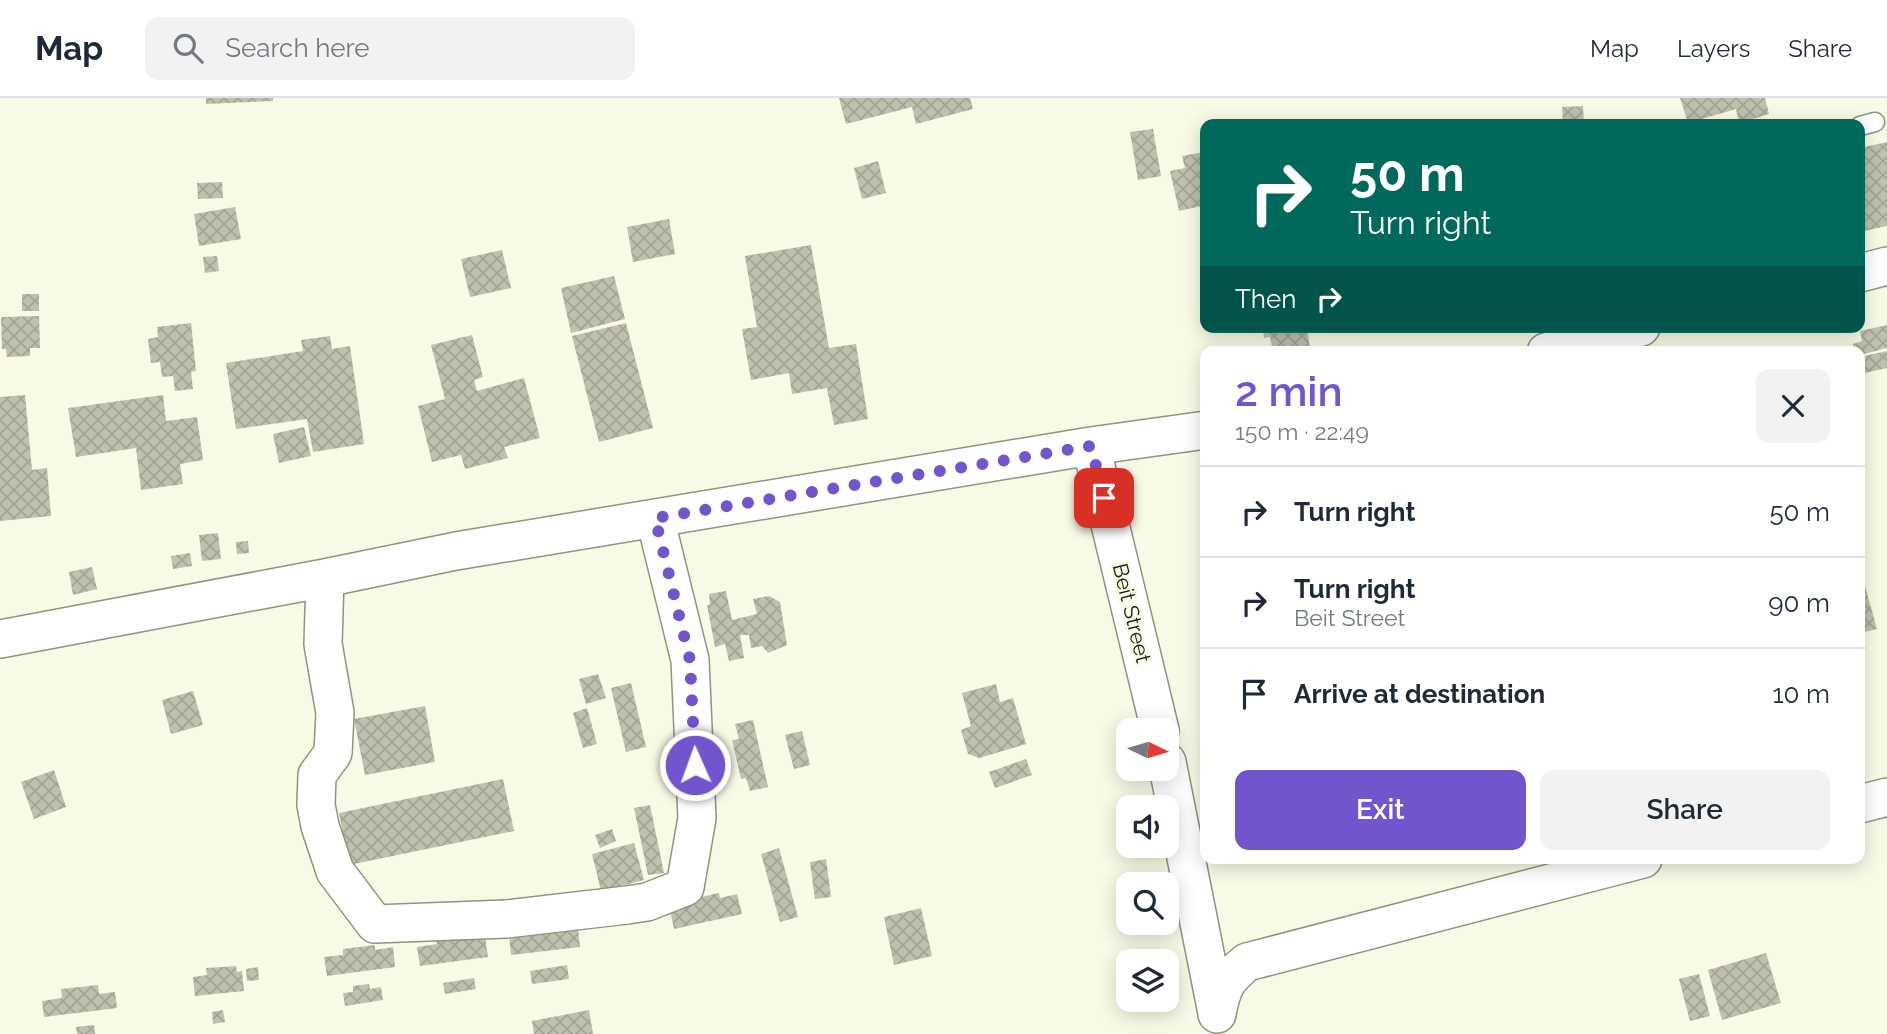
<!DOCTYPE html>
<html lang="en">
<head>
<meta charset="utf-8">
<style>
  body { margin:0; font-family:Raleway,sans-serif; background:#f2f2f3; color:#1f2937; height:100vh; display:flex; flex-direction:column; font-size:26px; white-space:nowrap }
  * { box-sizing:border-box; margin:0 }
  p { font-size:23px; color:#747a83 }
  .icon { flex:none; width:38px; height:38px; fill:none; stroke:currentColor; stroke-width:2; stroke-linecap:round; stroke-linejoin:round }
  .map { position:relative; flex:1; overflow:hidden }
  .details { position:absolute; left:1200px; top:248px; width:665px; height:518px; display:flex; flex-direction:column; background:#fff; border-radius:14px; box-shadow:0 4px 18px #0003 }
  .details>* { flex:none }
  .banner { position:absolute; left:1200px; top:21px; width:665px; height:214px; border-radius:14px; box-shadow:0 4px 18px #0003; background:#00695c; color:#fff; overflow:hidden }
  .needle { width:46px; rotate:95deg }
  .controls { position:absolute; left:1116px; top:620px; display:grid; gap:14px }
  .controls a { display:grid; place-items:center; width:63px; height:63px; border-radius:14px; background:#fff; box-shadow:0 4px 18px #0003; font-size:35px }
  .pin { position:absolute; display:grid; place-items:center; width:60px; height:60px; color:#fff; margin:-30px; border-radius:14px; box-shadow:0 4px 10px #0006 }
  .me { position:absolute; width:77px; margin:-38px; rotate:358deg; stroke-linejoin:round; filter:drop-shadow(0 0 5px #0008) }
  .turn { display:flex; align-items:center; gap:24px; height:147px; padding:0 35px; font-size:32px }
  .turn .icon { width:91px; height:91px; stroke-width:2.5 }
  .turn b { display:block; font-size:49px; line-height:60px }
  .then { display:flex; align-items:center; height:66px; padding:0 35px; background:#0003; gap:14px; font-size:26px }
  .round { display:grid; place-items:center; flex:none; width:74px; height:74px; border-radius:14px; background:#f2f2f3 }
  .overview { display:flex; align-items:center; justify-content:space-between; height:119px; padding:0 35px }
  h1 { font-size:42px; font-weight:600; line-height:52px; color:#7154ce }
  .cta { display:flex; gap:14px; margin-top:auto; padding:14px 35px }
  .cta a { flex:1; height:80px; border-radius:14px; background:#7154ce; color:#fff; font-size:28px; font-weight:600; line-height:80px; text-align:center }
  .cta a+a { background:#f2f2f3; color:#1f2937 }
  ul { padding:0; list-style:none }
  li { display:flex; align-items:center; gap:21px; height:91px; padding:0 35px; border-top:2px solid #e0e1e3 }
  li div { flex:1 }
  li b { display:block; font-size:26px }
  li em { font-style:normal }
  header { display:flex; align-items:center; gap:42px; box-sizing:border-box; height:98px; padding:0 35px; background:#fff; border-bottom:2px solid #e0e1e3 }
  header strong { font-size:33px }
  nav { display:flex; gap:38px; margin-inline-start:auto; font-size:24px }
  .search { width:490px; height:63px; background:#f2f2f3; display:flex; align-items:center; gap:18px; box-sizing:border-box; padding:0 24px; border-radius:14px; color:#747a83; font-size:26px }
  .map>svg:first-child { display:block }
  .building { fill:url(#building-cross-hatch) }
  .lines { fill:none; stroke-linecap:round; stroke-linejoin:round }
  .lane-casing { stroke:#929281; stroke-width:21 }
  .street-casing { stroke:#929281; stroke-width:40 }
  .lane { stroke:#fff; stroke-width:18 }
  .street { stroke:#fff; stroke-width:37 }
  .route { stroke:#7154ce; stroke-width:12; stroke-dasharray:0 21.6 }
  .labels { text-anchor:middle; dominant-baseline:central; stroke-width:6; stroke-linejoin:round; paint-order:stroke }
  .street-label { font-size:21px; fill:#1c1c15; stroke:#f9fae6 }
</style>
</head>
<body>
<header>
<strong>Map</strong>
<div class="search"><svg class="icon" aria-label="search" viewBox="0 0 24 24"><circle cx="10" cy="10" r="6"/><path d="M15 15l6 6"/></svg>Search here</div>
<nav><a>Map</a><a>Layers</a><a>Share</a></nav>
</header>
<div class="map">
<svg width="1887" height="936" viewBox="0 0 1887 936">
  <defs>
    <pattern id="building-cross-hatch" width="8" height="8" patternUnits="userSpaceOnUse" patternTransform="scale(1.75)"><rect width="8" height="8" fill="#c0c0ae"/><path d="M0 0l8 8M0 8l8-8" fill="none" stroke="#a4a495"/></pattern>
  </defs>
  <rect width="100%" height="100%" fill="#f9fae6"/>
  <path class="building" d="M 206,0 L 273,0 L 273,3 L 206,6 Z
    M 839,0 L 970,0 L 973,11 L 916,26 L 912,9 L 846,26 Z
    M 1680,0 L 1765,0 L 1769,16 L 1739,25 L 1736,11 L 1688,25 Z
    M 1583,8 L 1584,26 L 1563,26 L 1562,9 Z
    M 1153,31 L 1161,78 L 1138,82 L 1130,34 Z
    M 1206,38 L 1206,107 L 1179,113 L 1170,73 L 1185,70 L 1182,58 L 1204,54 L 1201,40 Z
    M 1887,44 L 1887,128 L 1860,134 L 1860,50 Z
    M 878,63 L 886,95 L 862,101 L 854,70 Z
    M 222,84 L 223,100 L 198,101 L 197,85 Z
    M 235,109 L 241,141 L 199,148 L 194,116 Z
    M 669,121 L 675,156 L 633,164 L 627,129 Z
    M 811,147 L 829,250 L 856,246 L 868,321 L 834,327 L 827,290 L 792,296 L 789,275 L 751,282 L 742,231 L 757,229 L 745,158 Z
    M 502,152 L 511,190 L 470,199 L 461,161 Z
    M 217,158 L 219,173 L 205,175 L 203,159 Z
    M 614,178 L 625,221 L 571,235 L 561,190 Z
    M 22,196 L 39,196 L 39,213 L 22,213 Z
    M 39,218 L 40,250 L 30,250 L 30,258 L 7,259 L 6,251 L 2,251 L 1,219 Z
    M 191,225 L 196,273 L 191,274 L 193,291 L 175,293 L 173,278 L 162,279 L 160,264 L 151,265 L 148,241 L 158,239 L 157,229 Z
    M 626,225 L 653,330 L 599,344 L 572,238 Z
    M 1887,227 L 1887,250 L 1860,257 L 1860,254 L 1854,254 L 1853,246 L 1862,243 L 1860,233 Z
    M 1263,229 L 1307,229 L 1310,251 L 1295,254 L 1273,254 L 1270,239 L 1264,240 Z
    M 472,237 L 483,279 L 474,282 L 477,293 L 524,280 L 540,340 L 504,349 L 508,360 L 465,371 L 461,357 L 432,364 L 418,308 L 445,301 L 431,247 Z
    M 330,238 L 332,251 L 350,248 L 364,346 L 313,354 L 307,321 L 236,331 L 226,265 L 303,253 L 301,242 Z
    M 1887,253 L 1887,270 L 1860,276 L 1860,259 Z
    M 25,297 L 32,372 L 47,370 L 51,418 L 0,423 L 0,299 Z
    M 163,297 L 166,323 L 197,319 L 203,362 L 180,366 L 183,386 L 141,392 L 136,350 L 76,359 L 68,310 Z
    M 304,329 L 311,358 L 279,365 L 273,336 Z
    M 218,435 L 221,461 L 202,463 L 199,437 Z
    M 248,443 L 249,455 L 237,456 L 236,444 Z
    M 190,455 L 192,468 L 173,471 L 171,458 Z
    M 92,469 L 97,491 L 73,497 L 69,474 Z
    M 1865,488 L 1877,531 L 1860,535 L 1860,489 Z
    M 726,493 L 732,522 L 757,516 L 753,501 L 769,498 L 780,504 L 787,547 L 768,555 L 762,548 L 751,550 L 749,537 L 740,537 L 744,560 L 729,563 L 725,546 L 715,549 L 707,507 L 710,507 L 709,496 Z
    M 598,576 L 606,600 L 586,606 L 579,581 Z
    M 631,585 L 646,649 L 626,654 L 611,590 Z
    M 996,586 L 1000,604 L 1013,600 L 1026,646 L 979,660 L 968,656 L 961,632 L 971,628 L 962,595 Z
    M 193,593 L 203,627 L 171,636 L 162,602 Z
    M 425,608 L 435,664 L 365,677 L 354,621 Z
    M 587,610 L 597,646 L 583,650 L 573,615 Z
    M 753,622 L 768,689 L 750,693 L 746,680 L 741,681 L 732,642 L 739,641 L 735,626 Z
    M 802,633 L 810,667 L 794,671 L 785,637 Z
    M 1026,661 L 1032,677 L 995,690 L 989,674 Z
    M 54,672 L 66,709 L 34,721 L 21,684 Z
    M 503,681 L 514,733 L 349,767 L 339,715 Z
    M 650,707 L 664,775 L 648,777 L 634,710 Z
    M 612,731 L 616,743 L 600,750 L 595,737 Z
    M 634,745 L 644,782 L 601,793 L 592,756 Z
    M 779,750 L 798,819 L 780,824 L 761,756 Z
    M 826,761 L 831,799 L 815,801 L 810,764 Z
    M 719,795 L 720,800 L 737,796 L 742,816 L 674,831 L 670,812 L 689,808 L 688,802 Z
    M 921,810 L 932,858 L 894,867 L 884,819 Z
    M 578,829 L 580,849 L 511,857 L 509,837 Z
    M 467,836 L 468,842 L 485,839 L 488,859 L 420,868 L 417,849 L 437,846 L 435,841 Z
    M 375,847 L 375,852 L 393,849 L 395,869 L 327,878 L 324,859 L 343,857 L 343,851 Z
    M 1766,855 L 1781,905 L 1722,922 L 1708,872 Z
    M 567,867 L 569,881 L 532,886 L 530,873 Z
    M 236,868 L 237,874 L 242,873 L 244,893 L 195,898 L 193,879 L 207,877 L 206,870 Z
    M 258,869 L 259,882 L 247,883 L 246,871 Z
    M 1699,876 L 1710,918 L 1690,923 L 1679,881 Z
    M 474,880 L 476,891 L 445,896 L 443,885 Z
    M 369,886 L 370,891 L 381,889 L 383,902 L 345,908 L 343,895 L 353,894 L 353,888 Z
    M 98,887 L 99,896 L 115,894 L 117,910 L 44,919 L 42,903 L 62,900 L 61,891 Z
    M 223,912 L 225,924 L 213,926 L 212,914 Z
    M 589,912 L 593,936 L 534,936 L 532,923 Z
    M 94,927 L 95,936 L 77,936 L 76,929 Z"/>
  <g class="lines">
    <g class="lane-casing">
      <path id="lane" d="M 1860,28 L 1875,24"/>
    </g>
    <g class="street-casing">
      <path id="street" d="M 1860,175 L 1887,168
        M 1546,254 L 1641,229
        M 1091,348 L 1160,632
        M 325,480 L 323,546 L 335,615 L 333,655 L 317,677 L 316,707 L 320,728 L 335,773 L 375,826 L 506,821 L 627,807 L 647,804 L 685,789 L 697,720 L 690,562 L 655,420
        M 0,541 L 325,480 L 456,453 L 1091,348 L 1206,332
        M 1167,664 L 1217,915
        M 1860,706 L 1887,699
        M 1217,916 C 1222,889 1226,881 1247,864 L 1643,761"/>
    </g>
    <use href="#lane" class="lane"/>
    <use href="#street" class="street"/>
  </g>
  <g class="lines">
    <path class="route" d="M 695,667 L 690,562 L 655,420 L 1091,348 L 1104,400"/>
  </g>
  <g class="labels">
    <g class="street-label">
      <text transform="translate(1132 515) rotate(76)">Beit Street</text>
    </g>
  </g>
</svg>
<div class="controls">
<a><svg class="needle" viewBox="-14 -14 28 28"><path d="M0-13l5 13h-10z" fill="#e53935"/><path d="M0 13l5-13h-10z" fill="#747a83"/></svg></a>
<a><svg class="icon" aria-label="sound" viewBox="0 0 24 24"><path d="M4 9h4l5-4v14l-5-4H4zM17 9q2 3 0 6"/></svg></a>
<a><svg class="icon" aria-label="search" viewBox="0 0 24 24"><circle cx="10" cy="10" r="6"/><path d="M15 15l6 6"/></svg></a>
<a><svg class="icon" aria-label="layers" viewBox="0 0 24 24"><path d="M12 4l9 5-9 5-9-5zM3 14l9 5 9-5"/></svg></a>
</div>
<div class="pin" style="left:1104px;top:400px;background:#d93025"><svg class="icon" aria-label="arrive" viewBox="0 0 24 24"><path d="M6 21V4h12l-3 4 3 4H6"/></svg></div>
<svg class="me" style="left:695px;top:667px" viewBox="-20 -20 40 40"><circle r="17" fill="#7154ce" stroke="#fff" stroke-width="3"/><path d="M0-11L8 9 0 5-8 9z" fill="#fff"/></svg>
<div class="banner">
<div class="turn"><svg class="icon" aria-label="right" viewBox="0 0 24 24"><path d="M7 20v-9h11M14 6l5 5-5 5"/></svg><div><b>50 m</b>Turn right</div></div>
<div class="then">Then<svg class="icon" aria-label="right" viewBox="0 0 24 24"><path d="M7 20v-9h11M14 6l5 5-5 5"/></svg></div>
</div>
<section class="details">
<div class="overview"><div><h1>2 min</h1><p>150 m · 22:49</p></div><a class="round"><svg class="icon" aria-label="close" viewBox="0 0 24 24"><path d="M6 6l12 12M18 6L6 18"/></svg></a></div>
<ul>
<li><svg class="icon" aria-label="right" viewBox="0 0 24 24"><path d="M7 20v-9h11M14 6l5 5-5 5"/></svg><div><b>Turn right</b></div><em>50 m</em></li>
<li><svg class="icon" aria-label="right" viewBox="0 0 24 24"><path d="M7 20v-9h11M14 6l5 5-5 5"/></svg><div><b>Turn right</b><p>Beit Street</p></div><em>90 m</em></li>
<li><svg class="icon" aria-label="arrive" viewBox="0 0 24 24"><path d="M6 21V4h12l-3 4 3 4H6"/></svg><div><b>Arrive at destination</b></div><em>10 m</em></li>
</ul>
<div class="cta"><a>Exit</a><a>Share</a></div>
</section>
</div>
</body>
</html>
